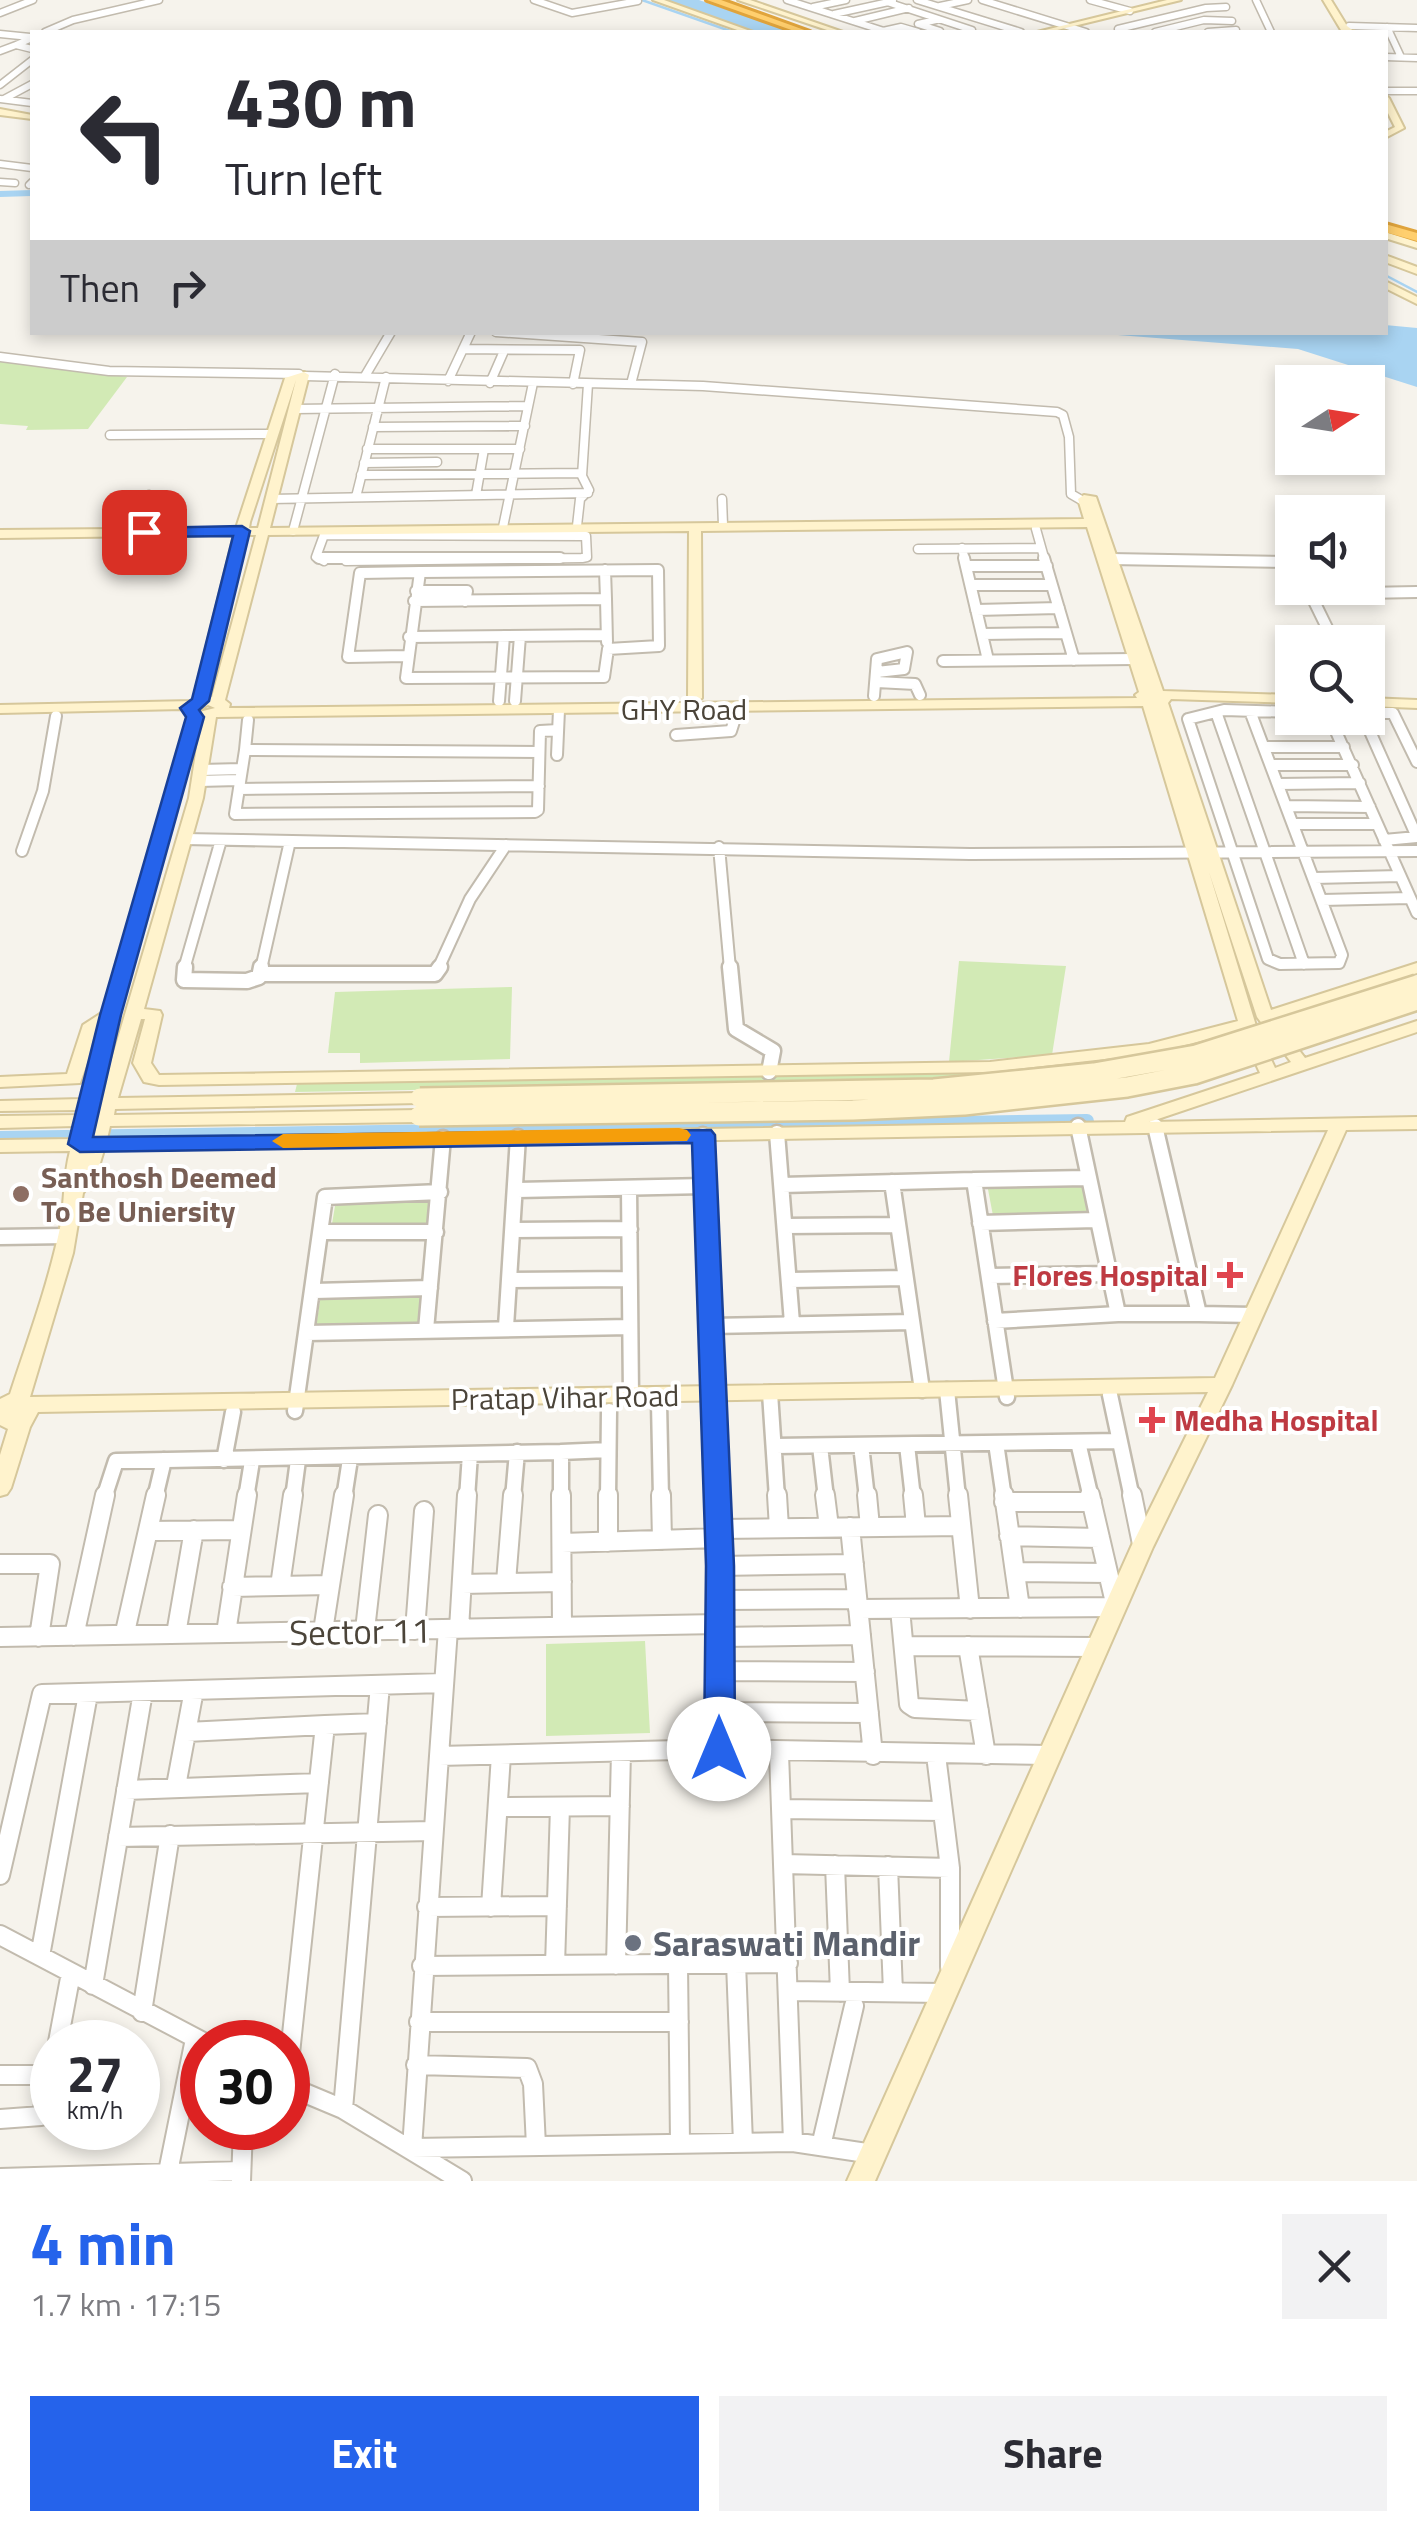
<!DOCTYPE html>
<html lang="en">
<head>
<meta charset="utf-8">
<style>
  body { margin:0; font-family:"Titillium Web",sans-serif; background:#f2f2f3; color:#2b2b33; height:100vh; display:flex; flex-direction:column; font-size:38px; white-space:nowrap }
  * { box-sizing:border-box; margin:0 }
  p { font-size:32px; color:#7c7c81 }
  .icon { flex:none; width:55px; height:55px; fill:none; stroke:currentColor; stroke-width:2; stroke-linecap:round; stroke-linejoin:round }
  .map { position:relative; height:2181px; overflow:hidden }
  .side { display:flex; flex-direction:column; background:#fff; flex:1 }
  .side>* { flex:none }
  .guide { position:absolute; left:30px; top:30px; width:1358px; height:305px; border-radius:0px; box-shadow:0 5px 15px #0003; background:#fff; color:#2b2b33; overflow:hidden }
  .needle { width:65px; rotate:78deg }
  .buttons { position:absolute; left:1275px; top:365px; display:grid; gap:20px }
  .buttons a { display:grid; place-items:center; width:110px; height:110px; border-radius:0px; background:#fff; box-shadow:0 5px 15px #0003; font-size:50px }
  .speed { position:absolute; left:30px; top:2020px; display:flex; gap:20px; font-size:50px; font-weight:700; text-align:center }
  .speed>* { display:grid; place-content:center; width:130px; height:130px; border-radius:50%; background:#fff; box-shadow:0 5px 15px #0003; line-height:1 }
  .speed small { font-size:25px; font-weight:400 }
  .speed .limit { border:15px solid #d22; background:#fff; color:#111 }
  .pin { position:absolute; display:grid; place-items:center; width:85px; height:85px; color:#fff; margin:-42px; border-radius:20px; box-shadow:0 5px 15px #0006 }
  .me { position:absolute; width:110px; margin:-55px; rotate:0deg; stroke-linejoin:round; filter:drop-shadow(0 0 8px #0008) }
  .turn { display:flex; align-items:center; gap:35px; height:210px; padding:0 30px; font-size:45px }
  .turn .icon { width:130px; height:130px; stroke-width:2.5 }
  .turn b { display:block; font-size:70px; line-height:85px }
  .then { display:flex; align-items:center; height:95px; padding:0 30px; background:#0003; gap:20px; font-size:38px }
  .round { display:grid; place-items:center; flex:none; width:105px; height:105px; border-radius:0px; background:#f2f2f3 }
  .summary { display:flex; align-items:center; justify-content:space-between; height:170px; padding:0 30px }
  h1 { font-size:60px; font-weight:700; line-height:75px; color:#2563eb }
  .action { display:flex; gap:20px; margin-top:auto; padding:20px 30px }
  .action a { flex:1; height:115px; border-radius:0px; background:#2563eb; color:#fff; font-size:40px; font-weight:700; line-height:115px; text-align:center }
  .action a+a { background:#f2f2f3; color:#2b2b33 }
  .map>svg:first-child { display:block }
  .green { fill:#d2eab5 }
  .water { fill:#a9d4f2 }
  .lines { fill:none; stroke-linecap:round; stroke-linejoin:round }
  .stream { stroke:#a9d4f2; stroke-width:2.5 }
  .canal { stroke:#a9d4f2; stroke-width:14 }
  .river { fill:#a9d4f2; fill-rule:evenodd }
  .street-far4-casing { stroke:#c2bbae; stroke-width:9 }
  .street-far3-casing { stroke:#c2bbae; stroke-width:11 }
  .street-far2-casing { stroke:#c2bbae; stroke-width:14 }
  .street-far1-casing { stroke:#c2bbae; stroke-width:19 }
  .street-casing { stroke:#c2bbae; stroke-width:22 }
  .secondary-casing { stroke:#d6c79b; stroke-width:4 }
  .highway-casing { stroke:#e0a43c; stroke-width:6 }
  .street-far4 { stroke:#fff; stroke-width:6 }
  .street-far3 { stroke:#fff; stroke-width:8 }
  .street-far2 { stroke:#fff; stroke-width:10 }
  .street-far1 { stroke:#fff; stroke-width:14 }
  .street { stroke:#fff; stroke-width:18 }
  .secondary { fill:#fff3cd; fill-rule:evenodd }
  .highway { fill:#ffcf6e; fill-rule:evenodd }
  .secondary-bridge-casing { stroke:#d6c79b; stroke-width:24; stroke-linecap:butt }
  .secondary-bridge { stroke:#fff3cd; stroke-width:19 }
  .route { fill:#2563eb; stroke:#184099; stroke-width:2.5 }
  .slow { fill:#f59e0b }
  .education-dot { fill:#8d6e63; stroke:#fff; stroke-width:4 }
  .health-dot { fill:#e0444e; stroke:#fff; stroke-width:4 }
  .worship-dot { fill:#6b7280; stroke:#fff; stroke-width:4 }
  .labels { text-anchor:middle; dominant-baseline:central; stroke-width:8; stroke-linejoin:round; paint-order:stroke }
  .street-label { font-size:30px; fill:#4b4439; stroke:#fff }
  .education-label { font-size:30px; font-weight:bold; fill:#785e54; stroke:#fff; text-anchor:start }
  .health-label { font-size:30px; font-weight:bold; fill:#be3a42; stroke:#fff; text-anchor:end }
  .near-street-label { font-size:35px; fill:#4b4439; stroke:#fff }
  .near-worship-label { font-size:35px; font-weight:bold; fill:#5b616d; stroke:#fff; text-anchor:start }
</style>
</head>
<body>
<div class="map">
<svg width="1417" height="2181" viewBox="0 0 1417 2181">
  <rect width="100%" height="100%" fill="#f6f3ec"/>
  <path class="green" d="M 0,359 L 127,377 L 88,429 L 26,430 L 28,426 L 0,424 Z
    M 959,961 L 1066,966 L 1052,1055 L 949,1062 Z
    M 512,987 L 510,1059 L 360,1063 L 360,1053 L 328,1053 L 335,992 Z
    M 1147,1055 L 1097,1065 L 942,1081 L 295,1092 L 297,1084 L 926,1073 Z
    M 1084,1182 L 1093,1219 L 994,1221 L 987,1184 Z
    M 433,1199 L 430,1229 L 331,1230 L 336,1200 Z
    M 423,1293 L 419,1326 L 316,1327 L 321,1294 Z
    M 645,1641 L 650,1733 L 546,1736 L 546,1644 Z"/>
  <path class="water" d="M 665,0 L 699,0 L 792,32 L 757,32 Z
    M 1385,325 L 1417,328 L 1417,387 L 1298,349 L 1092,333 L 1385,332 Z"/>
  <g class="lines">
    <path class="stream" d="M 642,0 L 733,32
      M 1385,275 L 1417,292"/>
    <path class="canal" d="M 0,1138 L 1087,1121"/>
    <path class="river" d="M 32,190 L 32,196 L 0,197 L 0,191 Z"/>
    <g class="street-far4-casing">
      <path id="street-far4" d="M 534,0 L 572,13 L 638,1
        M 787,0 L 887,32
        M 917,0 L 1021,32
        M 982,0 L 1086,32
        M 1090,0 L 1130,11
        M 1256,0 L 1271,32
        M 887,2 L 972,30
        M 940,6 L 968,0
        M 813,7 L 846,0
        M 0,13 L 33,0
        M 834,14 L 893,1
        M 936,20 L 918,24 L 940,31
        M 855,21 L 909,8
        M 1349,26 L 1417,28
        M 1387,27 L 1401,57
        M 1118,29 L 1206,8 L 1226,7
        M 883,31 L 901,27 L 918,32
        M 45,32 L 73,20 L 159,0
        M 1155,32 L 1204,20 L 1232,21
        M 1208,32 L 1236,30
        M 0,34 L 30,37
        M 32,38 L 16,45 L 32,49
        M 0,51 L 16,45
        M 1385,57 L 1417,58
        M 0,85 L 32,60
        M 1385,91 L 1417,91
        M 0,99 L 32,103
        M 4,99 L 32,84
        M 0,164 L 32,168
        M 0,182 L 15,183
        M 29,185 L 32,182"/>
    </g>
    <g class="street-far3-casing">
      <path id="street-far3" d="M 496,332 L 642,342 L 631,384
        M 463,349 L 580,350 L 573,384
        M 0,357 L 109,371 L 299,374
        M 305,376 L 703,386 L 1057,412 L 1063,415 L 1069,437 L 1071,494 L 1083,501
        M 365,376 L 391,332
        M 448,381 L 471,332
        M 490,383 L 504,351
        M 295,409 L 528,406
        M 373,427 L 525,426
        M 110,435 L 273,434
        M 367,449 L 520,449
        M 364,463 L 437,462
        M 361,475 L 582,473
        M 476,495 L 484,449
        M 356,497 L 386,377
        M 271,499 L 588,493
        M 722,499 L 723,525
        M 577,526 L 580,499 L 589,490 L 582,476 L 588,384
        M 503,527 L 533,383
        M 1036,529 L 1045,561
        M 293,531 L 335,374
        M 144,532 L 149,495
        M 962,548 L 965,561
        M 918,549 L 1041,548
        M 1110,559 L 1216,561
        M 324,561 L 316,557 L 324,535 L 586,536 L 587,557 L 582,558 L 346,561"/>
    </g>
    <g class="street-far2-casing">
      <path id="street-far2" d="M 319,558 L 560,558
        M 964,558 L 988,660
        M 1044,558 L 1074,660
        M 1110,559 L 1292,562
        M 966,566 L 1047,566
        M 658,570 L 659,646 L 608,649 L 604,677 L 406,678 L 420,572 Z
        M 971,585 L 1052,585
        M 416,591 L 467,591 L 465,601
        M 1309,591 L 1334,642
        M 1310,594 L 1417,592
        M 606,599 L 607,642
        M 414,601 L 606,599 L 605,570
        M 976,610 L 1059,608
        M 982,634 L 1066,633
        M 409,637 L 606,635
        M 406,656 L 348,657 L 360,573 L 420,572
        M 943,661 L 1135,659
        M 877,682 L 915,684 L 920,695
        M 874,696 L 877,659 L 907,652 L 904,669 L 877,672
        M 499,701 L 504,636
        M 515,701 L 520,636
        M 1250,711 L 1342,955 L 1339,963 L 1280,964 L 1268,959 L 1188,719 L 1224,710 L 1292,712
        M 1216,712 L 1304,964
        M 1368,713 L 1393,713 L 1417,762
        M 1330,718 L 1417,913
        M 1364,718 L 1417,837
        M 676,735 L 731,731 L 738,709
        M 1264,747 L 1344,747
        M 245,750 L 248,720
        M 539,752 L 245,750 L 235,814 L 535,812 L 538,810 L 540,731 L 558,730
        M 557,755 L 559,710
        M 1271,765 L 1353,765
        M 201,770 L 241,769
        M 199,781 L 238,780
        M 1278,784 L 1360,783
        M 239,789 L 539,786
        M 1287,806 L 1370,807
        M 1294,824 L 1376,824
        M 184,839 L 970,854 L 1417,851
        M 1384,840 L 1417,837
        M 719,847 L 730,969
        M 22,851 L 43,791 L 56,716
        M 1314,878 L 1400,876
        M 1322,900 L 1410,898
        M 184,969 L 221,840
        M 261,969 L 290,841
        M 438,969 L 470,899 L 506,845"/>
    </g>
    <g class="street-far1-casing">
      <path id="street-far1" d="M 185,967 L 184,980 L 247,981 L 259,977 L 261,967
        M 730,967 L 736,1029 L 773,1051 L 769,1072
        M 261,974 L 435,974 L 440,967
        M 777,1133 L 792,1323
        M 703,1135 L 717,1498
        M 892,1182 L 922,1390
        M 782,1185 L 974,1180
        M 629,1188 L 631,1396
        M 517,1190 L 705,1186
        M 980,1223 L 1096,1220
        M 785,1226 L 898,1225
        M 514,1230 L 630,1229
        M 320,1232 L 436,1232
        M 0,1237 L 67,1236
        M 989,1276 L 1109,1274
        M 510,1280 L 630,1279
        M 790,1280 L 905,1278
        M 314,1291 L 430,1288
        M 1118,1314 L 1199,1314 L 1155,1126
        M 1199,1314 L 1254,1315
        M 995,1321 L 1118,1314 L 1078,1126
        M 710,1326 L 912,1322
        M 506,1327 L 518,1137
        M 426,1330 L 443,1138
        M 306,1333 L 630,1327
        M 947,1390 L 958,1498
        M 770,1393 L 777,1498
        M 1110,1395 L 1132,1498
        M 1007,1397 L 974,1180 L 1087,1178
        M 659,1403 L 661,1498
        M 295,1411 L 325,1197 L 440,1192
        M 1078,1442 L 1091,1498
        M 996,1443 L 1004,1498
        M 861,1445 L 867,1498
        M 907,1445 L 913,1498
        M 775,1446 L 1120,1441
        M 820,1446 L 826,1498
        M 224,1460 L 233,1412
        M 104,1498 L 116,1461 L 561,1452
        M 155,1498 L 164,1460
        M 246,1498 L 252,1461
        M 293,1498 L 298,1460
        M 344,1498 L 350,1459
        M 467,1498 L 470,1454
        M 513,1498 L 517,1452
        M 561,1498 L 561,1452 L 608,1450
        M 608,1498 L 609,1411"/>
    </g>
    <g class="street-casing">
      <path id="street" d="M 561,1495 L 562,1627
        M 661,1495 L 662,1540
        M 717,1495 L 719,1749
        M 777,1495 L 779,1528
        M 825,1495 L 829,1527
        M 867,1495 L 870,1527
        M 913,1495 L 916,1526
        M 958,1495 L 970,1609
        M 1004,1495 L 1020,1608
        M 1132,1495 L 1142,1544
        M 1004,1502 L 1092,1502
        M 850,1527 L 873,1755
        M 718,1529 L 961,1526
        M 148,1531 L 241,1530
        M 1009,1536 L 1100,1538
        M 608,1542 L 608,1495
        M 562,1543 L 719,1538
        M 0,1564 L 50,1564 L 39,1637
        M 720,1566 L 854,1564
        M 1015,1572 L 1108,1573
        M 506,1582 L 513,1495
        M 462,1584 L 562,1582
        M 280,1586 L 293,1495
        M 232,1587 L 329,1585
        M 720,1600 L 857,1599
        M 858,1609 L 1116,1607 L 1090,1495
        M 900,1609 L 909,1704 L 915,1708 L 979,1711
        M 459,1629 L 467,1495
        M 365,1630 L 378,1515
        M 415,1630 L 424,1511
        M 323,1631 L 344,1495
        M 125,1632 L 156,1495
        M 226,1633 L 247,1495
        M 176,1634 L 194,1530
        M 74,1636 L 105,1495
        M 0,1637 L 720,1624
        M 720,1637 L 861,1635
        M 904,1646 L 1097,1647
        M 968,1646 L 986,1755
        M 720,1671 L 865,1672
        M 719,1712 L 869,1713
        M 325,1725 L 377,1723
        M 187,1732 L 325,1725 L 288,2072
        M 779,1753 L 793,2142
        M 936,1755 L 950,1868 L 950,1967
        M 439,1756 L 448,1629
        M 176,1786 L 194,1690
        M 126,1790 L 319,1783
        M 498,1807 L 620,1806
        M 782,1809 L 943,1811
        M 118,1837 L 433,1831
        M 784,1864 L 950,1868
        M 835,1865 L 840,1992
        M 888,1866 L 893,1992
        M 0,1875 L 42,1694 L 444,1683
        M 427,1907 L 557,1906
        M 491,1907 L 501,1755
        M 0,1935 L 203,2042
        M 40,1956 L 88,1694
        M 736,1963 L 743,2143
        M 678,1964 L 680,2143
        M 555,1965 L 560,1807
        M 616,1965 L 621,1752
        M 422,1966 L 788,1963
        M 93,1985 L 143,1692
        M 789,1991 L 943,1993
        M 142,2012 L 170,1835
        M 419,2022 L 679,2022
        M 58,2042 L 71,1973
        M 416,2065 L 527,2068 L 533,2084 L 536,2146
        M 0,2075 L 52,2075
        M 288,2086 L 343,2109 L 462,2181
        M 343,2109 L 380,1685
        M 0,2119 L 41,2116 L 52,2075
        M 821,2146 L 854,2006
        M 873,2154 L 793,2142 L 412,2148 L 439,1756 L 719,1749 L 1048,1755
        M 168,2172 L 195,2039
        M 0,2178 L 241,2171
        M 241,2181 L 243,2128"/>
    </g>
    <g class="secondary-casing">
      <path id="secondary" d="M 653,0 L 664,0 L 753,32 L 743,32 Z
        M 738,0 L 750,0 L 843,32 L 833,32 Z
        M 1167,0 L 1181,0 L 1049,32 L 1037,32 Z
        M 1323,0 L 1331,0 L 1347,26 L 1355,32 L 1341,30 Z
        M 1385,95 L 1389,98 L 1404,128 L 1385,138 L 1385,132 L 1395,127 L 1385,107 Z
        M 0,109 L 32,115 L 32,119 L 0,115 Z
        M 1385,232 L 1417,242 L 1417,248 L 1385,238 Z
        M 1385,255 L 1417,267 L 1417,274 L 1385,262 Z
        M 1385,281 L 1417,297 L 1417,304 L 1385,288 Z
        M 304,372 L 309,375 L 270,528 L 1084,519 L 1078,499 L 1084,495 L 1096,497 L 1163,691 L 1292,695 L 1292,703 L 1171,699 L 1168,703 L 1271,1010 L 1417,963 L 1417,973 L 1275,1019 L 1305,1058 L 1417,1021 L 1417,1032 L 1149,1122 L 1417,1117 L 1417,1129 L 1346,1130 L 1232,1385 L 1153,1547 L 875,2181 L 847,2181 L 1131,1547 L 1208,1392 L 38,1412 L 30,1427 L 11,1488 L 7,1494 L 0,1496 L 0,1455 L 8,1429 L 0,1425 L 0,1399 L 10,1394 C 28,1339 48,1285 60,1228 C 65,1202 63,1177 70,1151 L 0,1152 L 0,1140 L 72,1139 L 75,1126 L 0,1128 L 0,1116 L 78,1115 L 79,1110 L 0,1111 L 0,1101 L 82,1099 L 100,1027 L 80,1083 L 0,1087 L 0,1077 L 67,1074 L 83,1025 L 103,1012 L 188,717 L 183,709 L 0,713 L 0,705 L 193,701 L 234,535 L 0,538 L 0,530 L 236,528 L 285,378 ZM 296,380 L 258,528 L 249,528 L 250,522 ZM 1087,527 L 1139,692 L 1135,695 L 1137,698 L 229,708 L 230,704 L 225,700 L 268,535 L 689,531 L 688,698 L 695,702 L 702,698 L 701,531 ZM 247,535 L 256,535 L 212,697 L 208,696 ZM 208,705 L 215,708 L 199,712 L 197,710 ZM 1143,706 L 1238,1021 L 1149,1044 L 990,1062 L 159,1075 L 151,1063 L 162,1015 L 160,1011 L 144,1009 L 203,798 L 216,717 ZM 201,720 L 189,798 L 100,1099 L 119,1015 ZM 1209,872 L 1257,1017 L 1291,1062 L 1275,1068 L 1257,1029 ZM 141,1019 L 145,1019 L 133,1063 L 144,1082 L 159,1085 L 990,1072 L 1149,1054 L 1241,1031 L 1260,1073 L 1127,1117 L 1125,1122 L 107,1139 L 110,1126 L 419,1122 L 428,1116 L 419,1110 L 114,1115 L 115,1109 L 420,1103 L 429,1098 L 420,1093 L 118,1098 ZM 1328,1130 L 1215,1378 L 30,1397 L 73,1253 L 83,1193 L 96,1176 L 104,1150 Z
        M 1368,698 L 1417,700 L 1417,708 L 1368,706 Z"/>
    </g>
    <g class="highway-casing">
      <path id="highway" d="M 707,0 L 721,0 L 810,32 L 797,32 Z
        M 1385,224 L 1417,233 L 1417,241 L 1385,232 Z"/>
    </g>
    <use href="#street-far4" class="street-far4"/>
    <use href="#street-far3" class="street-far3"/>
    <use href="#street-far2" class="street-far2"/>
    <use href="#street-far1" class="street-far1"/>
    <use href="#street" class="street"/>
    <use href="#secondary" class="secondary"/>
    <use href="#highway" class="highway"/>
    <g class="secondary-bridge-casing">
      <path id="secondary-bridge" d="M 420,1098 L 934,1089 L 1094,1073 L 1196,1055 L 1417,985
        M 419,1116 L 853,1110 L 964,1105 L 1127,1087 L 1194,1074 L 1417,1000"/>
    </g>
    <use href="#secondary-bridge" class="secondary-bridge"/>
  </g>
  <path class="route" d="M 242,526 L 250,531 L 209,701 L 199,710 L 204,717 L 121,1015 L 93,1137 L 711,1130 L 715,1135 L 734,1566 L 735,1749 L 730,1758 L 719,1762 L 708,1758 L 704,1749 L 706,1566 L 692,1143 L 80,1152 L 68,1144 L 100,1015 L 186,717 L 180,708 L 192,699 L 233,536 L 144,537 L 135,532 L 144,528 Z"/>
  <path class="slow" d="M 679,1128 L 687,1130 L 691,1135 L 687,1141 L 283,1148 L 272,1141 L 283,1134 Z"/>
  <circle class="education-dot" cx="21" cy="1194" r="10"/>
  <g class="health-dot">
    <path d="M1225 1260h10v10h10v10h-10v10h-10v-10h-10v-10h10z"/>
    <path d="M1147 1405h10v10h10v10h-10v10h-10v-10h-10v-10h10z"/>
  </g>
  <circle class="worship-dot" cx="633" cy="1943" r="10"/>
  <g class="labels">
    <g class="street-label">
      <text x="684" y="709">GHY Road</text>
      <text transform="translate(565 1397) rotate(-1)">Pratap Vihar Road</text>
    </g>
    <g class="education-label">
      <text x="41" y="1177">Santhosh Deemed<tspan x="41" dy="34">To Be Uniersity</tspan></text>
    </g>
    <g class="health-label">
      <text x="1208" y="1275">Flores Hospital</text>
      <text x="1174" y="1420" text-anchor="start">Medha Hospital</text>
    </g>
    <g class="near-street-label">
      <text transform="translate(360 1631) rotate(-1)">Sector 11</text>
    </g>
    <g class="near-worship-label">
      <text x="653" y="1943">Saraswati Mandir</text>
    </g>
  </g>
</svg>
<div class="buttons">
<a><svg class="needle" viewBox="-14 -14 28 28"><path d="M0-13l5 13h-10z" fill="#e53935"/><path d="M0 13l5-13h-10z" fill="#7c7c81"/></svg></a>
<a><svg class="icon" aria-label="sound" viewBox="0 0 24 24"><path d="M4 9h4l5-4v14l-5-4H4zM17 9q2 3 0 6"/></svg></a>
<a><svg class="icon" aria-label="search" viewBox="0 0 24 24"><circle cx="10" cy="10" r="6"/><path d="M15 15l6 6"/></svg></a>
</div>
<div class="speed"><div>27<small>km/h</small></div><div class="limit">30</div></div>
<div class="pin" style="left:144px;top:532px;background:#d93025"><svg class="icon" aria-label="arrive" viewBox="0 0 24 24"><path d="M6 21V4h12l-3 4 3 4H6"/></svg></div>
<svg class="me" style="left:719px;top:1749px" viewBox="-20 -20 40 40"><circle r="19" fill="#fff"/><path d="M0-13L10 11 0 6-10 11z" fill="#2563eb"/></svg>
<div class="guide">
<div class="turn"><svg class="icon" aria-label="left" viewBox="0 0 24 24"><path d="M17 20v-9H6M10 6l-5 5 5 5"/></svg><div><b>430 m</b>Turn left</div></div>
<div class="then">Then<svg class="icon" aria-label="right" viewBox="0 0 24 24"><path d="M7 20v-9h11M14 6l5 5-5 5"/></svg></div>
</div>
</div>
<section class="side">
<div class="summary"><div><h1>4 min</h1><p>1.7 km · 17:15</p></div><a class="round"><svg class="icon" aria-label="close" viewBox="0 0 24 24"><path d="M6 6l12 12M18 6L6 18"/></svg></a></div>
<div class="action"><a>Exit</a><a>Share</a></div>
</section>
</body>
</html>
